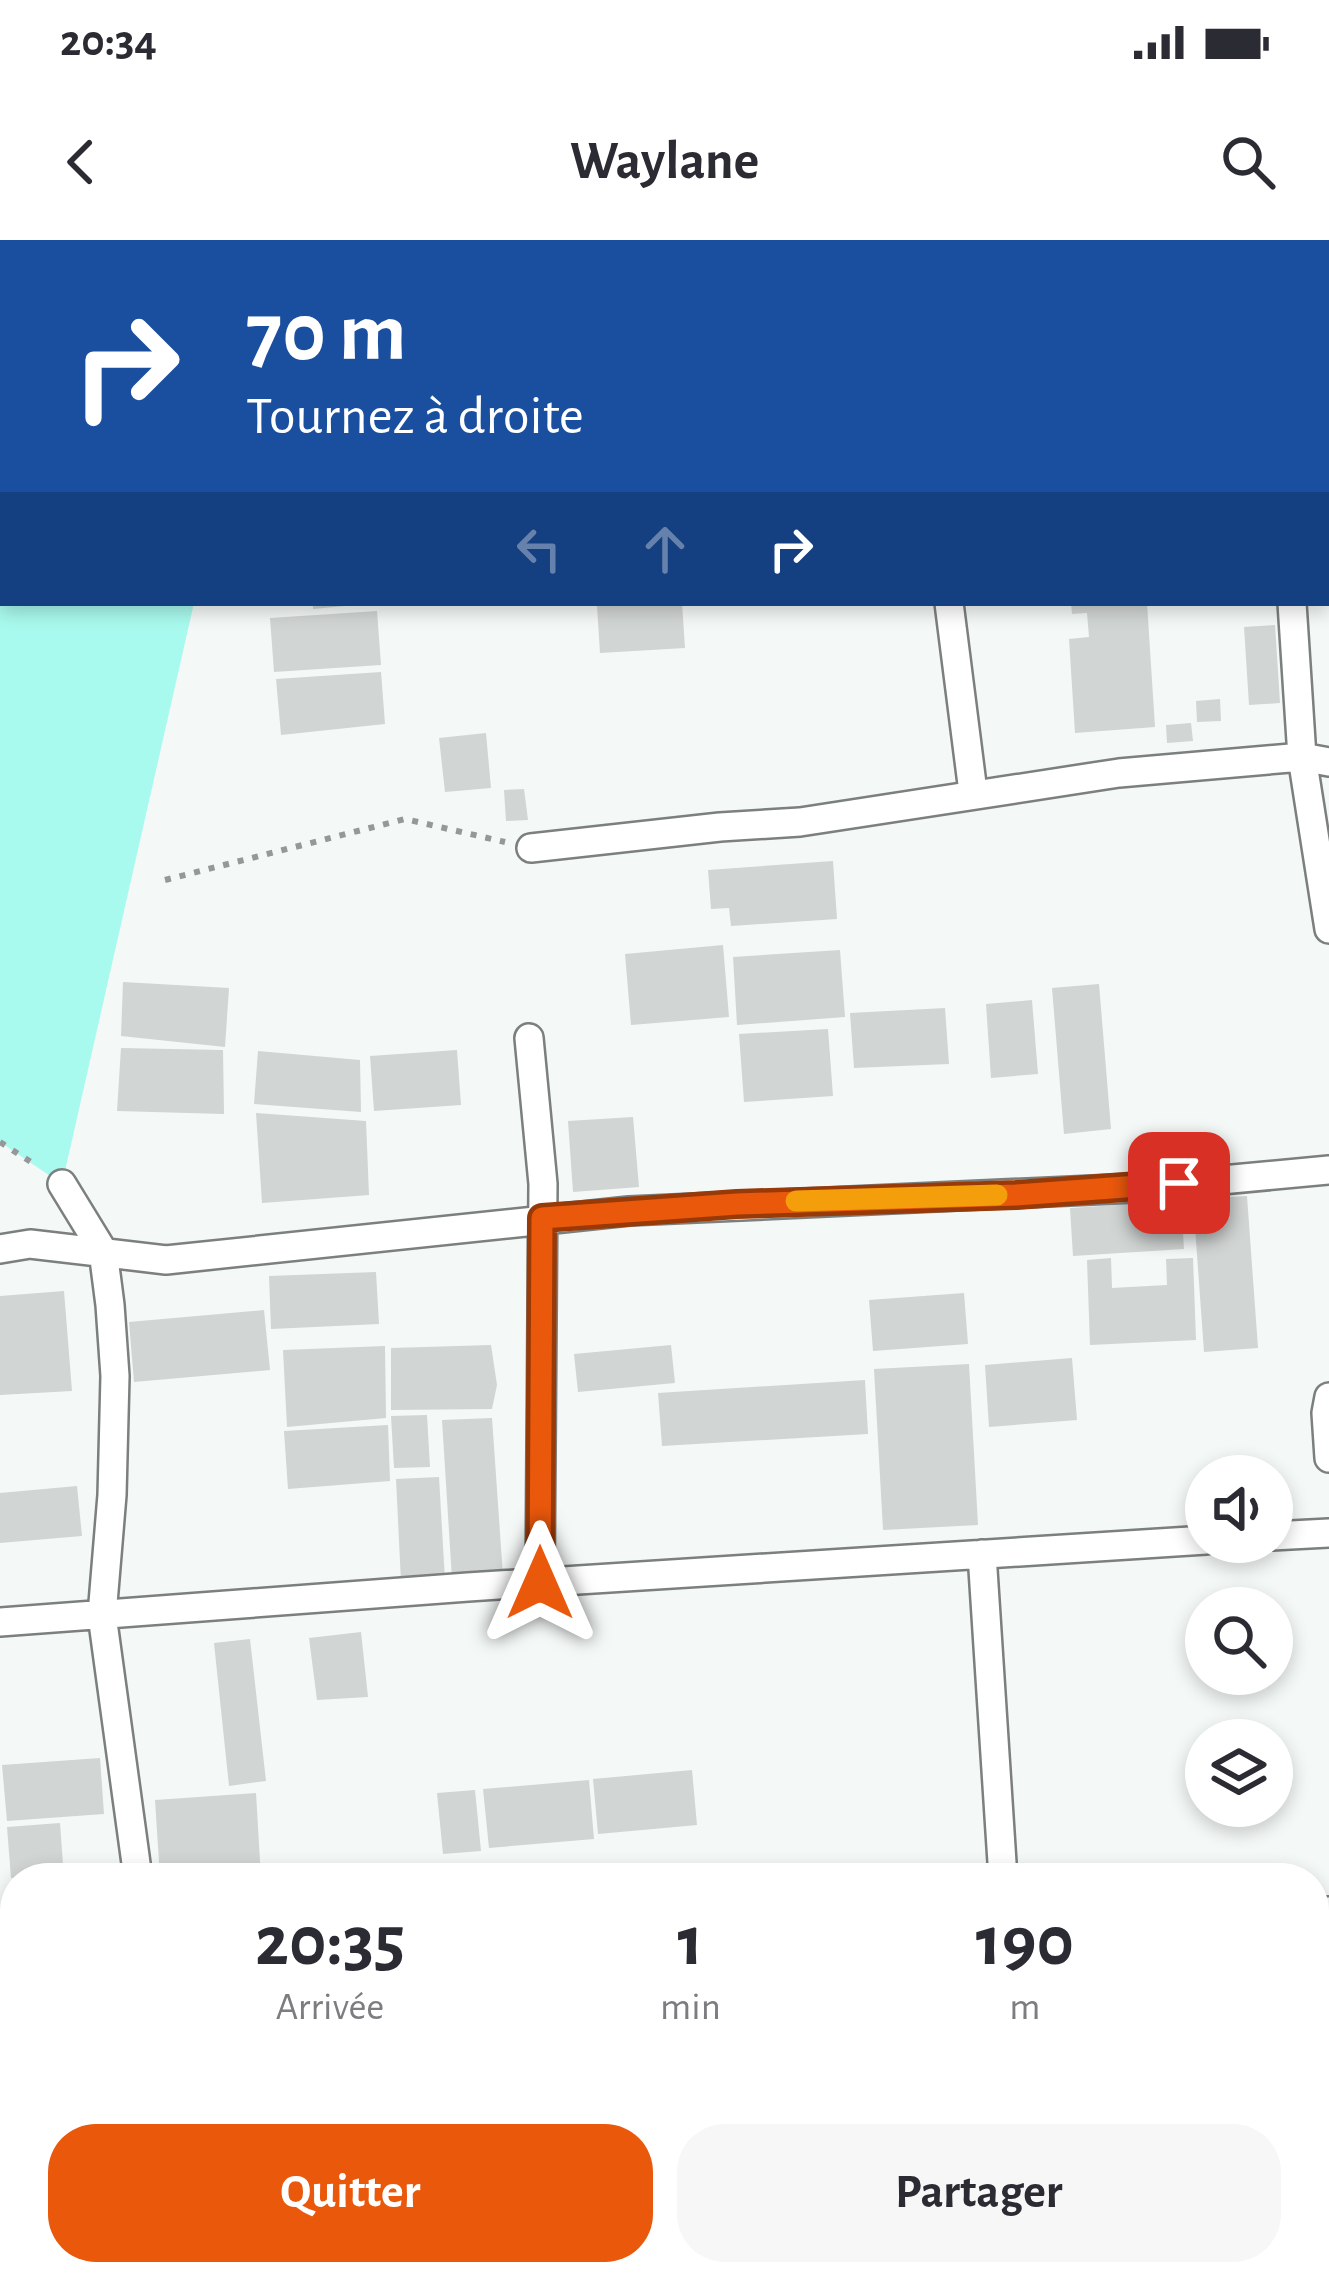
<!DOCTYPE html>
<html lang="fr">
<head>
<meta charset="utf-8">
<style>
  body { margin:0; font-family:"Alegreya Sans",sans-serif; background:#f7f7f7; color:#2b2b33; height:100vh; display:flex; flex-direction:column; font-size:45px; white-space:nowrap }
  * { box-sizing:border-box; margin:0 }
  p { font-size:39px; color:#7c7c81 }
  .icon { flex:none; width:66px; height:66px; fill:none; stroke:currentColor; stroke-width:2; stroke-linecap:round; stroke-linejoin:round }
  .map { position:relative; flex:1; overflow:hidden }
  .drawer { position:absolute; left:0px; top:1623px; width:1329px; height:423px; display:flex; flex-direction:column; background:#fff; border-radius:48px 48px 0 0; box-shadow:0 6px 18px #0003 }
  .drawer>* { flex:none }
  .guide { position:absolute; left:0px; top:0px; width:1329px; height:366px; box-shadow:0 6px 18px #0003; background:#1a4fa0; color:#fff; overflow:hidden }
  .controls { position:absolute; left:1185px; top:1215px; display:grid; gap:24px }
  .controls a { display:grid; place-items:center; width:108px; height:108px; border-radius:50%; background:#fff; box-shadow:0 6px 18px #0003; font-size:60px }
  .pin { position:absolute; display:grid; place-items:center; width:102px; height:102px; color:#fff; margin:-51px; border-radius:24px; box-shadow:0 6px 18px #0006 }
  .me { position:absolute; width:132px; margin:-66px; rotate:0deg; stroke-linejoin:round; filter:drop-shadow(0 0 9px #0008) }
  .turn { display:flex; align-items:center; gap:42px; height:252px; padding:0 48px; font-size:54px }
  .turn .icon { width:156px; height:156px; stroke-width:2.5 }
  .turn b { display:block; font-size:84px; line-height:102px }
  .lanes { display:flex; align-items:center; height:114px; padding:0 48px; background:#0003; justify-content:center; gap:60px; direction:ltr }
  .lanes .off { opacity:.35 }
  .eta { display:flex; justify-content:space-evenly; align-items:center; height:204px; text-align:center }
  .eta b { font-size:72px; font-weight:700; line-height:84px }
  .button { display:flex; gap:24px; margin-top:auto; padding:24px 48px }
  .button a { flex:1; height:138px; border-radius:48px; background:#ea580c; color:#fff; font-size:48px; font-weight:700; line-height:138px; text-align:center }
  .button a+a { background:#f7f7f7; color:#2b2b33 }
  .status { display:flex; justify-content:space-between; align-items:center; height:84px; padding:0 60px; background:#fff; direction:ltr }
  .status svg { height:33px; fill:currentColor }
  header { display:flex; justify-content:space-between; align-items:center; height:156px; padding:0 48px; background:#fff; font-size:54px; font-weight:700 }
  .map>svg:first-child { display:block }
  .green { fill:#a9faee }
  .building { fill:#d1d5d4 }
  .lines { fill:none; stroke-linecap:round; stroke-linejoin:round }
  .minor-casing { stroke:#7b7f7e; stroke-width:32 }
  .path { stroke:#969898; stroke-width:6; stroke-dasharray:6 9; stroke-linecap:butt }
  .minor { stroke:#fff; stroke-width:27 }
  .route-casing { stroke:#983908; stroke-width:30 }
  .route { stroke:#ea580c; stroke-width:21 }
  .slow { stroke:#f59e0b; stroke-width:21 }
</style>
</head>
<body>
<div class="status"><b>20:34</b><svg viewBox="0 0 49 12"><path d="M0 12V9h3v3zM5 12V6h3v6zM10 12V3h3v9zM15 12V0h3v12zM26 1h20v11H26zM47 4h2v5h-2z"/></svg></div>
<header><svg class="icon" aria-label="back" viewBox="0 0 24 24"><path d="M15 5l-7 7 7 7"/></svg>Waylane<svg class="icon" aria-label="search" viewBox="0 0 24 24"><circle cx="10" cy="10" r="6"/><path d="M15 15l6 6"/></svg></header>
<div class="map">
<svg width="1329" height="2045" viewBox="0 0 1329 2045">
  <rect width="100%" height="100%" fill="#f4f8f7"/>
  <path class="green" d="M 0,0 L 277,0 L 3,3 L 3,363 L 194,363 L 62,944 L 0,902 Z"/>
  <path class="building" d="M 313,363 L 344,363 L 345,366 L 313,369 Z
    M 682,363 L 685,408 L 600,413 L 597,366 Z
    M 1071,363 L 1147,363 L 1155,487 L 1075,493 L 1069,399 L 1089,397 L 1087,373 L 1072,374 Z
    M 377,371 L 381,425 L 274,432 L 270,378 Z
    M 1275,385 L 1280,463 L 1249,465 L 1244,387 Z
    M 381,432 L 385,484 L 281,495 L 276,439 Z
    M 1220,459 L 1221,481 L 1197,482 L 1196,461 Z
    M 1191,483 L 1193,501 L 1167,503 L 1166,485 Z
    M 486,493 L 491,548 L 445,552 L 439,498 Z
    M 524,549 L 528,580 L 506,581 L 504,550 Z
    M 833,621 L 837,679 L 731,686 L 729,668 L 711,669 L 708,630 Z
    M 723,705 L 729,777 L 631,785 L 625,714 Z
    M 840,710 L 845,777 L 737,785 L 733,717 Z
    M 123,742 L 229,748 L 225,807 L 121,796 Z
    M 1099,744 L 1111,889 L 1064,894 L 1052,748 Z
    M 1032,760 L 1038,834 L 991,838 L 986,764 Z
    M 945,768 L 949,824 L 854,828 L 850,773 Z
    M 828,789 L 833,856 L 744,862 L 739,794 Z
    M 121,808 L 223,810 L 224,874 L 117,871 Z
    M 457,810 L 461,865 L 374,871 L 370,816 Z
    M 258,811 L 360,820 L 361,872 L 254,864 Z
    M 256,873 L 366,881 L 369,955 L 262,963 Z
    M 633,877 L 639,947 L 573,952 L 568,881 Z
    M 1247,956 L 1258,1108 L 1204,1112 L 1193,959 Z
    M 1181,961 L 1184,1009 L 1073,1016 L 1070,968 Z
    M 1111,1018 L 1112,1048 L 1167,1045 L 1166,1019 L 1193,1018 L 1196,1100 L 1090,1105 L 1087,1020 Z
    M 376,1032 L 379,1084 L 271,1089 L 269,1036 Z
    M 64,1051 L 72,1151 L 0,1155 L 0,1056 Z
    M 964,1053 L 968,1104 L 873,1111 L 869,1060 Z
    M 264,1070 L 270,1130 L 134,1142 L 129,1082 Z
    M 491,1105 L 497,1145 L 492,1169 L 391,1170 L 391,1108 Z
    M 671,1105 L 675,1143 L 578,1152 L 574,1114 Z
    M 385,1106 L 386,1178 L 287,1187 L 283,1110 Z
    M 1072,1118 L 1077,1180 L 989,1187 L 985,1125 Z
    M 969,1124 L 978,1285 L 883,1290 L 874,1129 Z
    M 865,1140 L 868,1194 L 662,1206 L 658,1153 Z
    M 427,1175 L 430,1227 L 394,1228 L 391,1176 Z
    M 492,1178 L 503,1336 L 452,1339 L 442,1180 Z
    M 388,1185 L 390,1241 L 288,1249 L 284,1191 Z
    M 439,1237 L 445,1340 L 401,1342 L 396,1239 Z
    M 77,1246 L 82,1296 L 0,1303 L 0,1253 Z
    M 361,1392 L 368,1457 L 317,1460 L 309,1398 Z
    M 250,1399 L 266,1541 L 229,1546 L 214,1403 Z
    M 100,1518 L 104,1574 L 7,1581 L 2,1525 Z
    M 692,1530 L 697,1585 L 598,1594 L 593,1539 Z
    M 589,1540 L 594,1599 L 489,1608 L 483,1549 Z
    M 475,1550 L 481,1611 L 443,1614 L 437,1553 Z
    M 256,1553 L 261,1638 L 160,1638 L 155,1560 Z
    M 60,1583 L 64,1638 L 11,1638 L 7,1587 Z
    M 9,1814 L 11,1865 L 0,1865 L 0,1815 Z"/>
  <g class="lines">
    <g class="minor-casing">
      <path id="minor" d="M 910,0 L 910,3
        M 1267,0 L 1268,3
        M 949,363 L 973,552
        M 1292,363 L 1302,517 L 1329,689
        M 531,608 L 720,587 L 800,582 L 1119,533 L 1302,517 L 1329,522
        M 529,798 L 543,944 L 540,1343
        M 62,944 L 103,1011 L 110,1065 L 115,1136 L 112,1255 L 102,1375 L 138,1638
        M 0,1009 L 30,1004 L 166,1020 L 629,971 L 1136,948 L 1329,930
        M 1329,1157 L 1326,1173 L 1329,1218
        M 1272,1296 L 1329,1293
        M 982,1314 L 1003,1638
        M 0,1382 L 468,1347 L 1206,1300
        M 1314,1672 L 1329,1671
        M 0,1765 L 15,1765
        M 1314,1925 L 1329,1922
        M 255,2031 L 286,2045
        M 467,2045 L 616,2031"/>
    </g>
    <path class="path" d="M 165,640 L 405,579 L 505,602
      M 0,902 L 37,926"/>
    <use href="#minor" class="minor"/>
  </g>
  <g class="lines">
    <g class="route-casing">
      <path id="route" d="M 540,1343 L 542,978 L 737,964 L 1016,955 L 1179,943"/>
    </g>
    <use href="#route" class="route"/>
    <path class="slow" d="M 796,961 L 997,955"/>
  </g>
</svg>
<div class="controls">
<a><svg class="icon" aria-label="sound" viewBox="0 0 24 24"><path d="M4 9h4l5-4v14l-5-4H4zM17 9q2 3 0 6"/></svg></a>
<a><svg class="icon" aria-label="search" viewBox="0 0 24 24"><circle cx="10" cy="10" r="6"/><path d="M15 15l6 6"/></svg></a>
<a><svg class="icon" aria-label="layers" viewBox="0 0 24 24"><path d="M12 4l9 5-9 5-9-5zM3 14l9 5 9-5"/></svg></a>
</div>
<div class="pin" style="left:1179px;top:943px;background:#d93025"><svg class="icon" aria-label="arrive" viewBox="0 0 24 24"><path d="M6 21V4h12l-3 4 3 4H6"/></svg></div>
<svg class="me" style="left:540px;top:1343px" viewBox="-20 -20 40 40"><path d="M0-17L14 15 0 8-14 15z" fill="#ea580c" stroke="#fff" stroke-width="4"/></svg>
<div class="guide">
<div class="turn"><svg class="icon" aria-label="right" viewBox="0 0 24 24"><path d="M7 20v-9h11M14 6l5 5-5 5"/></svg><div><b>70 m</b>Tournez à droite</div></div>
<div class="lanes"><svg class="icon off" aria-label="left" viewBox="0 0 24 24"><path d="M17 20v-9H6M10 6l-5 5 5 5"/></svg><svg class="icon off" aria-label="ahead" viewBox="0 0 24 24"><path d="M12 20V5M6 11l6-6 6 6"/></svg><svg class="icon" aria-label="right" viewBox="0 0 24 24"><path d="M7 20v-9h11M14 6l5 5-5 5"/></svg></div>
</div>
<section class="drawer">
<div class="eta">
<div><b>20:35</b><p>Arrivée</p></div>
<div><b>1</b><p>min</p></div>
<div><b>190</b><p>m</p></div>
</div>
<div class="button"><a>Quitter</a><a>Partager</a></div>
</section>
</div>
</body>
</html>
